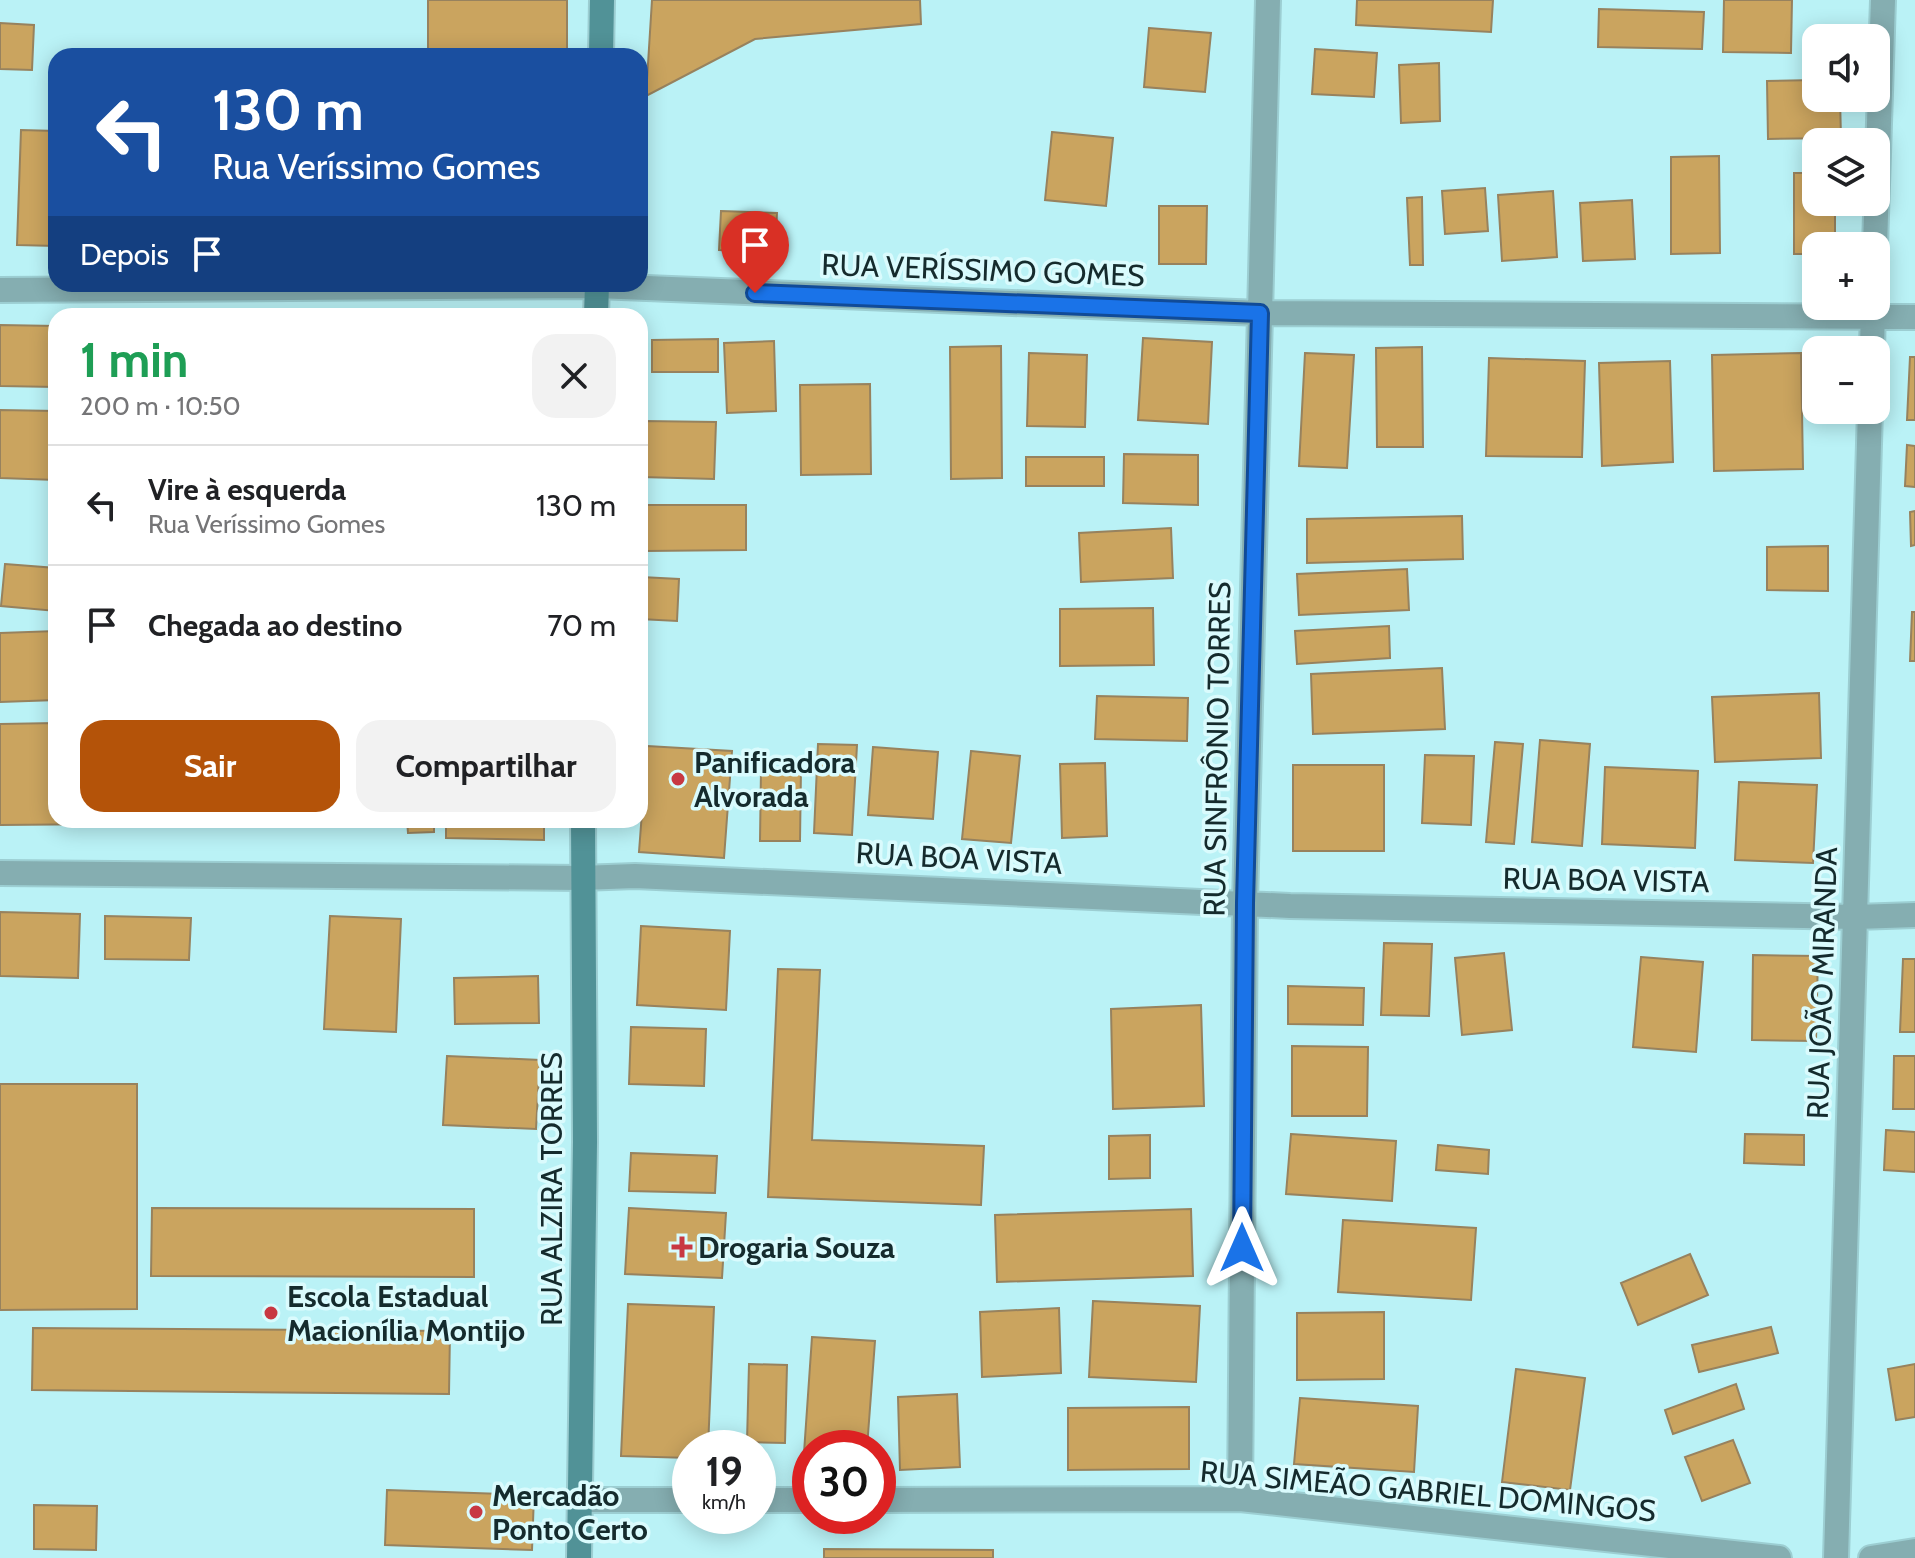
<!DOCTYPE html>
<html lang="pt">
<head>
<meta charset="utf-8">
<style>
  body { margin:0; font-family:Cabin,sans-serif; background:#f2f2f2; color:#202124; height:100vh; display:flex; flex-direction:column; font-size:30px; white-space:nowrap }
  * { box-sizing:border-box; margin:0 }
  p { font-size:26px; color:#757577 }
  .icon { flex:none; width:44px; height:44px; fill:none; stroke:currentColor; stroke-width:2; stroke-linecap:round; stroke-linejoin:round }
  .map { position:relative; flex:1; overflow:hidden }
  .drawer { position:absolute; left:48px; top:308px; width:600px; height:520px; display:flex; flex-direction:column; background:#fff; border-radius:24px; box-shadow:0 4px 20px #0003 }
  .drawer>* { flex:none }
  .banner { position:absolute; left:48px; top:48px; width:600px; height:244px; border-radius:24px; box-shadow:0 4px 20px #0003; background:#1a4fa0; color:#fff; overflow:hidden }
  .buttons { position:absolute; left:1802px; top:24px; display:grid; gap:16px }
  .buttons a { display:grid; place-items:center; width:88px; height:88px; border-radius:16px; background:#fff; box-shadow:0 4px 20px #0003; font-size:40px }
  .speed { position:absolute; left:672px; top:1430px; display:flex; gap:16px; font-size:40px; font-weight:700; text-align:center }
  .speed>* { display:grid; place-content:center; width:104px; height:104px; border-radius:50%; background:#fff; box-shadow:0 4px 20px #0003; line-height:1 }
  .speed small { font-size:20px; font-weight:400 }
  .speed .limit { border:12px solid #d22; background:#fff; color:#111 }
  .pin { position:absolute; display:grid; place-items:center; width:68px; height:68px; color:#fff; margin:-82px -34px; border-radius:50% 50% 50% 0; rotate:-45deg; box-shadow:0 0 8px #0007 }
  .pin .icon { rotate:45deg }
  .me { position:absolute; width:88px; margin:-44px; rotate:0deg; stroke-linejoin:round; filter:drop-shadow(0 0 6px #0008) }
  .turn { display:flex; align-items:center; gap:28px; height:168px; padding:0 32px; font-size:36px }
  .turn .icon { width:104px; height:104px; stroke-width:2.5 }
  .turn b { display:block; font-size:56px; line-height:68px }
  .then { display:flex; align-items:center; height:76px; padding:0 32px; background:#0003; gap:16px; font-size:30px }
  .round { display:grid; place-items:center; flex:none; width:84px; height:84px; border-radius:24px; background:#f2f2f2 }
  .summary { display:flex; align-items:center; justify-content:space-between; height:136px; padding:0 32px }
  h1 { font-size:48px; font-weight:700; line-height:60px; color:#1e9e55 }
  .cta { display:flex; gap:16px; margin-top:auto; padding:16px 32px }
  .cta a { flex:1; height:92px; border-radius:24px; background:#b45309; color:#fff; font-size:32px; font-weight:700; line-height:92px; text-align:center }
  .cta a+a { background:#f2f2f2; color:#202124 }
  ul { padding:0; list-style:none }
  li { display:flex; align-items:center; gap:24px; height:120px; padding:0 32px; border-top:2px solid #e0e0e0 }
  li div { flex:1 }
  li b { display:block; font-size:30px }
  li em { font-style:normal }
  .map>svg:first-child { display:block }
  .building { fill:#caa45f; stroke:#97825e; stroke-width:2 }
  .lines { fill:none; stroke-linecap:round; stroke-linejoin:round }
  .minor-casing { stroke:#9cced2; stroke-width:28 }
  .secondary-casing { stroke:#9cced2; stroke-width:28 }
  .minor { stroke:#85aeb1; stroke-width:24 }
  .secondary { stroke:#519297; stroke-width:24 }
  .route-casing { stroke:#114b97; stroke-width:20 }
  .route { stroke:#1a73e8; stroke-width:14 }
  .poi-dot { fill:#c83842; stroke:#dafbfd; stroke-width:3 }
  .labels { text-anchor:middle; dominant-baseline:central; stroke-width:7; stroke-linejoin:round; paint-order:stroke }
  .street-label { font-size:30px; fill:#152b2d; stroke:#dafbfd }
  .poi-label { font-size:30px; font-weight:bold; fill:#152b2d; stroke:#dafbfd; text-anchor:start }
</style>
</head>
<body>
<div class="map">
<svg width="1915" height="1558" viewBox="0 0 1915 1558">
  <rect width="100%" height="100%" fill="#baf2f6"/>
  <path class="building" d="M 428,0 L 567,0 L 567,56 L 428,56 Z
    M 652,0 L 920,0 L 921,24 L 755,39 L 646,96 Z
    M 1357,0 L 1493,0 L 1491,32 L 1356,25 Z
    M 1724,0 L 1792,0 L 1791,53 L 1723,52 Z
    M 1599,9 L 1704,12 L 1702,49 L 1598,47 Z
    M 0,23 L 34,25 L 32,70 L 0,69 Z
    M 1149,28 L 1211,33 L 1205,92 L 1144,87 Z
    M 1315,49 L 1377,53 L 1374,97 L 1312,94 Z
    M 1439,63 L 1440,121 L 1401,123 L 1399,65 Z
    M 1816,80 L 1816,98 L 1840,98 L 1841,138 L 1768,139 L 1767,81 Z
    M 21,130 L 56,131 L 56,246 L 17,245 Z
    M 1052,132 L 1113,138 L 1106,206 L 1045,200 Z
    M 1719,156 L 1720,253 L 1671,254 L 1671,157 Z
    M 1794,173 L 1816,173 L 1816,202 L 1835,202 L 1835,246 L 1816,246 L 1816,254 L 1794,254 Z
    M 1485,188 L 1488,231 L 1445,234 L 1442,191 Z
    M 1553,191 L 1557,257 L 1502,261 L 1498,195 Z
    M 1422,197 L 1423,265 L 1410,265 L 1407,198 Z
    M 1632,200 L 1635,259 L 1583,261 L 1580,203 Z
    M 1159,206 L 1207,206 L 1206,264 L 1159,264 Z
    M 721,211 L 777,213 L 775,252 L 719,250 Z
    M 0,325 L 56,326 L 56,387 L 0,386 Z
    M 1143,338 L 1212,342 L 1208,424 L 1138,420 Z
    M 718,339 L 718,372 L 652,372 L 652,340 Z
    M 774,341 L 776,411 L 727,413 L 724,343 Z
    M 1001,346 L 1002,478 L 951,479 L 950,347 Z
    M 1422,347 L 1423,447 L 1377,447 L 1376,348 Z
    M 1029,353 L 1087,355 L 1085,427 L 1027,426 Z
    M 1305,353 L 1354,355 L 1347,468 L 1299,466 Z
    M 1801,353 L 1803,469 L 1714,471 L 1712,355 Z
    M 1910,357 L 1915,357 L 1915,420 L 1907,420 Z
    M 1489,358 L 1585,361 L 1582,457 L 1486,456 Z
    M 1670,361 L 1673,462 L 1602,466 L 1599,363 Z
    M 870,384 L 871,474 L 801,475 L 800,385 Z
    M 0,410 L 56,411 L 56,480 L 0,478 Z
    M 643,421 L 716,422 L 714,479 L 641,477 Z
    M 1907,445 L 1915,446 L 1915,487 L 1905,486 Z
    M 1124,454 L 1198,455 L 1198,505 L 1123,503 Z
    M 1026,457 L 1104,457 L 1104,486 L 1026,486 Z
    M 645,505 L 746,505 L 746,550 L 645,551 Z
    M 1915,511 L 1915,545 L 1911,546 L 1910,512 Z
    M 1462,516 L 1463,559 L 1307,563 L 1307,519 Z
    M 1171,528 L 1173,578 L 1081,582 L 1079,533 Z
    M 1828,546 L 1828,591 L 1767,590 L 1767,547 Z
    M 5,564 L 56,568 L 56,611 L 1,606 Z
    M 1407,569 L 1409,610 L 1299,615 L 1297,574 Z
    M 641,577 L 679,579 L 677,621 L 640,619 Z
    M 1153,608 L 1154,665 L 1060,666 L 1060,609 Z
    M 1912,612 L 1915,612 L 1915,661 L 1910,661 Z
    M 1389,626 L 1390,658 L 1297,664 L 1295,631 Z
    M 56,631 L 56,700 L 0,702 L 0,633 Z
    M 1442,668 L 1445,729 L 1313,734 L 1311,674 Z
    M 1819,693 L 1821,758 L 1715,762 L 1712,697 Z
    M 1097,696 L 1188,698 L 1187,741 L 1095,739 Z
    M 56,723 L 56,820 L 109,820 L 109,824 L 0,825 L 0,724 Z
    M 1540,740 L 1590,744 L 1582,846 L 1532,842 Z
    M 1495,742 L 1523,744 L 1514,844 L 1486,842 Z
    M 818,744 L 857,745 L 852,835 L 814,833 Z
    M 647,746 L 732,751 L 724,858 L 639,852 Z
    M 873,747 L 938,752 L 933,819 L 868,815 Z
    M 971,751 L 1020,756 L 1011,843 L 962,839 Z
    M 1425,755 L 1474,756 L 1471,825 L 1422,823 Z
    M 1105,763 L 1107,836 L 1062,838 L 1060,764 Z
    M 1293,765 L 1384,765 L 1384,851 L 1293,851 Z
    M 1605,767 L 1698,771 L 1695,848 L 1602,844 Z
    M 801,768 L 800,841 L 760,841 L 761,769 Z
    M 1739,782 L 1817,785 L 1813,863 L 1735,860 Z
    M 136,820 L 196,820 L 196,822 L 136,823 Z
    M 246,820 L 288,820 L 288,823 L 246,825 Z
    M 407,820 L 434,820 L 434,832 L 408,833 Z
    M 446,820 L 544,820 L 544,840 L 446,838 Z
    M 0,912 L 80,914 L 78,978 L 0,976 Z
    M 105,916 L 191,918 L 189,960 L 105,959 Z
    M 330,916 L 401,919 L 396,1032 L 324,1029 Z
    M 641,926 L 730,931 L 726,1010 L 637,1005 Z
    M 1384,943 L 1432,944 L 1429,1016 L 1381,1015 Z
    M 1504,953 L 1512,1030 L 1462,1035 L 1455,958 Z
    M 1753,955 L 1818,956 L 1816,1041 L 1752,1040 Z
    M 1641,957 L 1703,962 L 1696,1052 L 1633,1047 Z
    M 1903,959 L 1915,959 L 1915,1032 L 1900,1032 Z
    M 778,969 L 820,970 L 812,1140 L 984,1146 L 981,1205 L 768,1197 Z
    M 538,976 L 539,1023 L 455,1024 L 454,978 Z
    M 1288,986 L 1364,988 L 1363,1025 L 1288,1024 Z
    M 1201,1005 L 1204,1106 L 1113,1109 L 1111,1009 Z
    M 631,1027 L 706,1029 L 704,1086 L 629,1084 Z
    M 1292,1046 L 1368,1047 L 1367,1116 L 1292,1116 Z
    M 447,1056 L 540,1060 L 536,1129 L 443,1125 Z
    M 1894,1056 L 1915,1056 L 1915,1109 L 1893,1109 Z
    M 0,1084 L 137,1084 L 137,1309 L 0,1310 Z
    M 1886,1130 L 1915,1132 L 1915,1172 L 1884,1170 Z
    M 1291,1134 L 1396,1141 L 1392,1201 L 1286,1194 Z
    M 1745,1134 L 1804,1135 L 1804,1165 L 1744,1163 Z
    M 1150,1135 L 1150,1178 L 1109,1179 L 1109,1136 Z
    M 1438,1145 L 1489,1150 L 1488,1174 L 1436,1170 Z
    M 631,1153 L 717,1156 L 715,1193 L 629,1191 Z
    M 152,1208 L 474,1209 L 474,1277 L 151,1276 Z
    M 629,1208 L 726,1213 L 722,1278 L 625,1274 Z
    M 1191,1209 L 1193,1276 L 997,1282 L 995,1215 Z
    M 1343,1220 L 1476,1228 L 1471,1300 L 1338,1292 Z
    M 1690,1254 L 1708,1295 L 1638,1325 L 1621,1283 Z
    M 1093,1301 L 1200,1306 L 1196,1382 L 1089,1377 Z
    M 628,1304 L 714,1307 L 708,1448 L 690,1448 L 690,1458 L 621,1456 Z
    M 1059,1308 L 1061,1373 L 982,1377 L 980,1312 Z
    M 1384,1312 L 1384,1379 L 1297,1380 L 1297,1313 Z
    M 1771,1327 L 1778,1353 L 1699,1372 L 1692,1345 Z
    M 33,1328 L 450,1331 L 449,1394 L 32,1390 Z
    M 812,1337 L 875,1341 L 867,1448 L 810,1448 L 810,1453 L 804,1453 Z
    M 749,1364 L 787,1365 L 785,1443 L 747,1442 Z
    M 1915,1364 L 1915,1417 L 1896,1420 L 1888,1369 Z
    M 1516,1369 L 1585,1378 L 1570,1490 L 1502,1482 Z
    M 1736,1384 L 1744,1409 L 1673,1434 L 1665,1410 Z
    M 957,1394 L 960,1467 L 900,1470 L 898,1397 Z
    M 1300,1398 L 1418,1406 L 1414,1472 L 1294,1464 Z
    M 1189,1407 L 1189,1469 L 1068,1470 L 1068,1408 Z
    M 1733,1440 L 1750,1483 L 1702,1501 L 1685,1457 Z
    M 387,1490 L 534,1495 L 532,1550 L 385,1545 Z
    M 34,1505 L 97,1506 L 96,1550 L 34,1549 Z
    M 824,1549 L 993,1550 L 993,1558 L 824,1558 Z"/>
  <g class="lines">
    <g class="minor-casing">
      <path id="minor" d="M 1875,246 L 1883,0
        M 0,290 L 597,286 L 1260,313 L 1915,317
        M 1872,350 L 1873,306
        M 0,873 L 581,878 L 635,876 L 1290,906 L 1856,917 L 1915,915
        M 1240,1499 L 1245,903 L 1268,0
        M 580,1500 L 690,1500
        M 758,1500 L 810,1500
        M 878,1500 L 1240,1499 L 1779,1558
        M 1836,1558 L 1870,410
        M 1871,1558 L 1915,1551"/>
    </g>
    <g class="secondary-casing">
      <path id="secondary" d="M 601,56 L 602,0
        M 596,316 L 597,284
        M 579,1558 L 585,1142 L 583,820"/>
    </g>
    <use href="#minor" class="minor"/>
    <use href="#secondary" class="secondary"/>
  </g>
  <g class="lines">
    <g class="route-casing">
      <path id="route" d="M 755,293 L 1260,313 L 1245,903 L 1242,1248"/>
    </g>
    <use href="#route" class="route"/>
  </g>
  <g class="poi-dot">
    <circle cx="678" cy="779" r="8"/>
    <path d="M678 1235h8v8h8v8h-8v8h-8v-8h-8v-8h8z"/>
    <circle cx="271" cy="1313" r="8"/>
    <circle cx="476" cy="1512" r="8"/>
  </g>
  <g class="labels">
    <g class="street-label">
      <text transform="translate(983 270) rotate(2)">RUA VERÍSSIMO GOMES</text>
      <text transform="translate(1217 749) rotate(-89)">RUA SINFRÔNIO TORRES</text>
      <text transform="translate(959 858) rotate(3)">RUA BOA VISTA</text>
      <text transform="translate(1606 880) rotate(1)">RUA BOA VISTA</text>
      <text transform="translate(1822 983) rotate(-88)">RUA JOÃO MIRANDA</text>
      <text transform="translate(551 1189) rotate(-90)">RUA ALZIRA TORRES</text>
      <text transform="translate(1428 1491) rotate(5)">RUA SIMEÃO GABRIEL DOMINGOS</text>
    </g>
    <g class="poi-label">
      <text x="694" y="762">Panificadora<tspan x="694" dy="34">Alvorada</tspan></text>
      <text x="698" y="1247">Drogaria Souza</text>
      <text x="287" y="1296">Escola Estadual<tspan x="287" dy="34">Macionília Montijo</tspan></text>
      <text x="492" y="1495">Mercadão<tspan x="492" dy="34">Ponto Certo</tspan></text>
    </g>
  </g>
</svg>
<div class="buttons">
<a><svg class="icon" aria-label="sound" viewBox="0 0 24 24"><path d="M4 9h4l5-4v14l-5-4H4zM17 9q2 3 0 6"/></svg></a>
<a><svg class="icon" aria-label="layers" viewBox="0 0 24 24"><path d="M12 4l9 5-9 5-9-5zM3 14l9 5 9-5"/></svg></a>
<a>+</a>
<a>−</a>
</div>
<div class="speed"><div>19<small>km/h</small></div><div class="limit">30</div></div>
<div class="pin" style="left:755px;top:293px;background:#d93025"><svg class="icon" aria-label="arrive" viewBox="0 0 24 24"><path d="M6 21V4h12l-3 4 3 4H6"/></svg></div>
<svg class="me" style="left:1242px;top:1248px" viewBox="-20 -20 40 40"><path d="M0-17L14 15 0 8-14 15z" fill="#1a73e8" stroke="#fff" stroke-width="4"/></svg>
<div class="banner">
<div class="turn"><svg class="icon" aria-label="left" viewBox="0 0 24 24"><path d="M17 20v-9H6M10 6l-5 5 5 5"/></svg><div><b>130 m</b>Rua Veríssimo Gomes</div></div>
<div class="then">Depois<svg class="icon" aria-label="arrive" viewBox="0 0 24 24"><path d="M6 21V4h12l-3 4 3 4H6"/></svg></div>
</div>
<section class="drawer">
<div class="summary"><div><h1>1 min</h1><p>200 m · 10:50</p></div><a class="round"><svg class="icon" aria-label="close" viewBox="0 0 24 24"><path d="M6 6l12 12M18 6L6 18"/></svg></a></div>
<ul>
<li><svg class="icon" aria-label="left" viewBox="0 0 24 24"><path d="M17 20v-9H6M10 6l-5 5 5 5"/></svg><div><b>Vire à esquerda</b><p>Rua Veríssimo Gomes</p></div><em>130 m</em></li>
<li><svg class="icon" aria-label="arrive" viewBox="0 0 24 24"><path d="M6 21V4h12l-3 4 3 4H6"/></svg><div><b>Chegada ao destino</b></div><em>70 m</em></li>
</ul>
<div class="cta"><a>Sair</a><a>Compartilhar</a></div>
</section>
</div>
</body>
</html>
